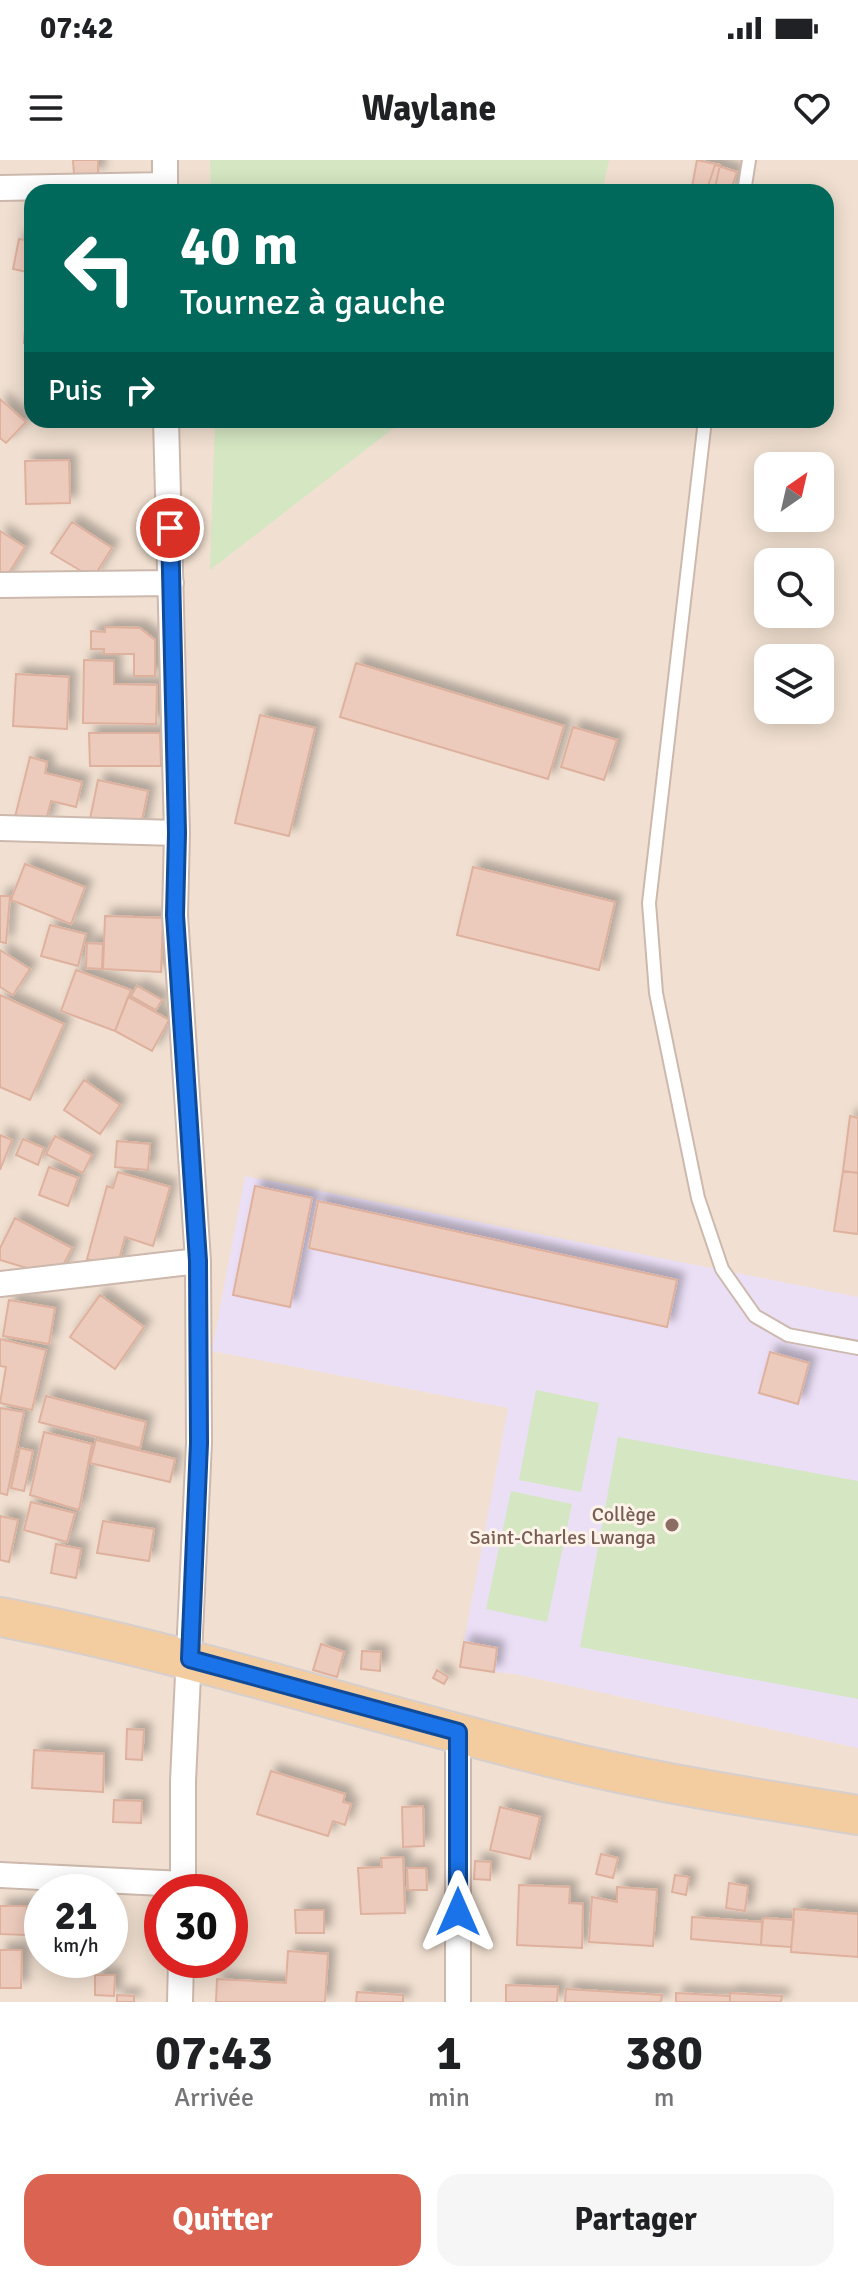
<!DOCTYPE html>
<html lang="fr">
<head>
<meta charset="utf-8">
<style>
  body { margin:0; font-family:Signika,sans-serif; background:#f6f6f6; color:#202124; height:100vh; display:flex; flex-direction:column; font-size:30px; white-space:nowrap }
  * { box-sizing:border-box; margin:0 }
  p { font-size:26px; color:#757577 }
  .icon { flex:none; width:44px; height:44px; fill:none; stroke:currentColor; stroke-width:2; stroke-linecap:round; stroke-linejoin:round }
  .map { position:relative; height:1842px; overflow:hidden }
  .sheet { display:flex; flex-direction:column; background:#fff; flex:1 }
  .sheet>* { flex:none }
  .hud { position:absolute; left:24px; top:24px; width:810px; height:244px; border-radius:24px; box-shadow:0 4px 20px #0003; background:#00695c; color:#fff; overflow:hidden }
  .needle { width:52px; rotate:34deg }
  .fabs { position:absolute; left:754px; top:292px; display:grid; gap:16px }
  .fabs a { display:grid; place-items:center; width:80px; height:80px; border-radius:16px; background:#fff; box-shadow:0 4px 20px #0003; font-size:40px }
  .speed { position:absolute; left:24px; top:1714px; display:flex; gap:16px; font-size:40px; font-weight:700; text-align:center }
  .speed>* { display:grid; place-content:center; width:104px; height:104px; border-radius:50%; background:#fff; box-shadow:0 4px 20px #0003; line-height:1 }
  .speed small { font-size:20px; font-weight:400 }
  .speed .limit { border:12px solid #d22; background:#fff; color:#111 }
  .pin { position:absolute; display:grid; place-items:center; width:68px; height:68px; color:#fff; margin:-34px; border:4px solid #fff; border-radius:50%; box-shadow:0 2px 8px #0007 }
  .me { position:absolute; width:88px; margin:-44px; rotate:0deg; stroke-linejoin:round; filter:drop-shadow(0 0 6px #0008) }
  .turn { display:flex; align-items:center; gap:28px; height:168px; padding:0 24px; font-size:36px }
  .turn .icon { width:104px; height:104px; stroke-width:2.5 }
  .turn b { display:block; font-size:56px; line-height:68px }
  .then { display:flex; align-items:center; height:76px; padding:0 24px; background:#0003; gap:16px; font-size:30px }
  .eta { display:flex; justify-content:space-evenly; align-items:center; height:136px; text-align:center }
  .eta b { font-size:48px; font-weight:700; line-height:56px }
  .action { display:flex; gap:16px; margin-top:auto; padding:16px 24px }
  .action a { flex:1; height:92px; border-radius:24px; background:#da6351; color:#fff; font-size:32px; font-weight:700; line-height:92px; text-align:center }
  .action a+a { background:#f6f6f6; color:#202124 }
  .status { display:flex; justify-content:space-between; align-items:center; height:56px; padding:0 40px; background:#fff; direction:ltr }
  .status svg { height:22px; fill:currentColor }
  header { display:flex; justify-content:space-between; align-items:center; height:104px; padding:0 24px; background:#fff; font-size:36px; font-weight:700 }
  .map>svg:first-child { display:block }
  .residential { fill:#f1e0d1; fill-rule:evenodd }
  .education { fill:#ebdff6 }
  .green { fill:#d4e6c2 }
  .building { fill:#edcbbc; stroke:#deb19e; stroke-width:2; filter:url(#shadow) }
  .lines { fill:none; stroke-linecap:round; stroke-linejoin:round }
  .service-casing { stroke:#ccb8ad; stroke-width:16 }
  .minor-casing { stroke:#ccb8ad; stroke-width:28 }
  .primary-casing { stroke:#d7cfcd; stroke-width:42 }
  .service { stroke:#fff; stroke-width:12 }
  .minor { stroke:#fff; stroke-width:24 }
  .primary { stroke:#f3cca0; stroke-width:38 }
  .route-casing { stroke:#114b97; stroke-width:20 }
  .route { stroke:#1a73e8; stroke-width:14 }
  .education-dot { fill:#8d6e63; stroke:#fdf3e8; stroke-width:3 }
  .labels { text-anchor:middle; dominant-baseline:central; stroke-width:6; stroke-linejoin:round; paint-order:stroke }
  .education-label { font-size:20px; fill:#785e54; stroke:#fdf3e8; text-anchor:end }
</style>
</head>
<body>
<div class="status"><b>07:42</b><svg viewBox="0 0 49 12"><path d="M0 12V9h3v3zM5 12V6h3v6zM10 12V3h3v9zM15 12V0h3v12zM26 1h20v11H26zM47 4h2v5h-2z"/></svg></div>
<header><svg class="icon" aria-label="menu" viewBox="0 0 24 24"><path d="M4 6h16M4 12h16M4 18h16"/></svg>Waylane<svg class="icon" aria-label="heart" viewBox="0 0 24 24"><path d="M12 20l-8-8c-3-5 5-10 8-4 3-6 11-1 8 4z"/></svg></header>
<div class="map">
<svg width="858" height="1842" viewBox="0 0 858 1842">
  <defs>
    <filter id="shadow"><feDropShadow dx="7" dy="-7" stdDeviation="4" flood-color="#0004"/></filter>
  </defs>
  <rect width="100%" height="100%" fill="#faeee2"/>
  <path class="residential" d="M 0,0 L 858,0 L 858,1842 L 0,1842 ZM 32,32 L 826,32 L 826,260 L 32,260 ZM 768,306 L 820,306 L 820,358 L 768,358 ZM 768,402 L 820,402 L 820,454 L 768,454 ZM 768,498 L 820,498 L 820,550 L 768,550 ZM 42,1732 L 110,1732 L 110,1800 L 42,1800 ZM 162,1732 L 230,1732 L 230,1800 L 162,1800 Z"/>
  <path class="education" d="M 245,1016 L 858,1137 L 858,1588 L 515,1514 L 494,1512 L 497,1488 L 464,1482 L 508,1248 L 212,1191 Z"/>
  <path class="green" d="M 210,0 L 609,0 L 602,32 L 211,32 Z
    M 215,260 L 404,260 L 210,410 Z
    M 536,1230 L 599,1243 L 581,1332 L 519,1320 Z
    M 618,1277 L 858,1321 L 858,1539 L 580,1487 Z
    M 511,1331 L 572,1344 L 547,1462 L 486,1449 Z"/>
  <path class="building" d="M 73,0 L 98,0 L 98,14 L 74,14 Z
    M 697,0 L 720,5 L 714,32 L 691,32 Z
    M 715,5 L 737,12 L 730,32 L 706,32 Z
    M 19,79 L 32,81 L 32,113 L 13,109 Z
    M 27,142 L 32,143 L 32,183 L 24,183 Z
    M 0,239 L 26,262 L 6,283 L 0,278 Z
    M 69,300 L 70,343 L 26,344 L 25,301 Z
    M 72,362 L 112,388 L 93,418 L 51,393 Z
    M 0,371 L 25,387 L 2,424 L 0,423 Z
    M 105,467 L 140,468 L 155,480 L 155,516 L 134,516 L 134,494 L 104,494 L 104,489 L 91,489 L 91,471 L 105,472 Z
    M 84,500 L 114,501 L 114,524 L 157,525 L 156,564 L 83,563 Z
    M 356,503 L 564,566 L 548,619 L 340,557 Z
    M 16,514 L 69,517 L 67,569 L 13,566 Z
    M 260,555 L 315,568 L 289,676 L 235,663 Z
    M 573,567 L 617,580 L 604,620 L 561,607 Z
    M 89,573 L 160,573 L 161,606 L 90,606 Z
    M 30,597 L 47,602 L 45,613 L 82,622 L 76,647 L 51,641 L 45,664 L 15,657 Z
    M 98,620 L 148,631 L 140,670 L 90,659 Z
    M 25,704 L 85,727 L 71,764 L 11,740 Z
    M 473,707 L 615,742 L 599,810 L 457,775 Z
    M 0,736 L 10,736 L 6,783 L 0,782 Z
    M 105,756 L 163,758 L 161,812 L 103,809 Z
    M 50,765 L 86,774 L 78,806 L 41,796 Z
    M 87,783 L 103,784 L 102,809 L 86,808 Z
    M 0,790 L 30,809 L 13,835 L 0,827 Z
    M 76,810 L 131,830 L 115,871 L 61,851 Z
    M 137,826 L 162,840 L 156,850 L 131,836 Z
    M 0,835 L 64,864 L 30,940 L 0,927 Z
    M 128,837 L 169,860 L 152,891 L 115,871 Z
    M 84,920 L 120,945 L 100,974 L 64,950 Z
    M 850,956 L 858,958 L 858,1013 L 843,1011 Z
    M 0,975 L 12,980 L 0,1010 Z
    M 55,976 L 92,995 L 83,1013 L 46,994 Z
    M 23,979 L 44,988 L 38,1005 L 16,995 Z
    M 117,981 L 150,984 L 148,1010 L 115,1007 Z
    M 49,1007 L 78,1018 L 68,1046 L 39,1035 Z
    M 843,1011 L 858,1013 L 858,1074 L 834,1071 Z
    M 118,1012 L 170,1027 L 153,1086 L 125,1077 L 117,1107 L 87,1099 L 107,1026 L 113,1028 Z
    M 255,1026 L 312,1038 L 290,1147 L 233,1135 Z
    M 318,1041 L 677,1120 L 667,1167 L 309,1088 Z
    M 15,1058 L 72,1088 L 57,1117 L 0,1100 L 0,1088 Z
    M 100,1135 L 144,1167 L 115,1209 L 70,1177 Z
    M 9,1140 L 55,1148 L 49,1184 L 3,1176 Z
    M 0,1179 L 46,1190 L 32,1250 L 0,1243 L 6,1207 L 0,1206 Z
    M 770,1192 L 809,1203 L 798,1244 L 759,1233 Z
    M 46,1236 L 146,1262 L 140,1288 L 39,1262 Z
    M 0,1248 L 24,1252 L 7,1335 L 0,1333 Z
    M 44,1272 L 92,1284 L 79,1350 L 30,1335 Z
    M 96,1280 L 175,1299 L 170,1322 L 90,1303 Z
    M 20,1288 L 33,1291 L 24,1331 L 11,1328 Z
    M 31,1342 L 75,1353 L 67,1382 L 24,1370 Z
    M 0,1356 L 18,1360 L 9,1402 L 0,1400 Z
    M 103,1361 L 154,1369 L 149,1401 L 97,1393 Z
    M 56,1384 L 81,1389 L 76,1418 L 51,1413 Z
    M 464,1482 L 497,1488 L 494,1512 L 460,1507 Z
    M 321,1484 L 344,1492 L 337,1517 L 313,1510 Z
    M 362,1491 L 381,1492 L 380,1511 L 361,1509 Z
    M 437,1510 L 448,1517 L 444,1524 L 433,1518 Z
    M 127,1569 L 144,1570 L 142,1600 L 126,1599 Z
    M 34,1590 L 104,1594 L 103,1632 L 32,1628 Z
    M 271,1611 L 345,1634 L 343,1642 L 351,1644 L 345,1665 L 333,1661 L 328,1676 L 257,1654 Z
    M 114,1640 L 142,1641 L 141,1663 L 113,1662 Z
    M 423,1646 L 424,1686 L 403,1687 L 402,1647 Z
    M 500,1647 L 540,1657 L 530,1699 L 490,1690 Z
    M 601,1694 L 618,1698 L 613,1718 L 596,1714 Z
    M 403,1697 L 405,1753 L 361,1754 L 358,1708 L 382,1707 L 381,1698 Z
    M 475,1701 L 491,1702 L 490,1720 L 474,1719 Z
    M 407,1708 L 426,1708 L 427,1730 L 408,1730 Z
    M 675,1715 L 689,1717 L 686,1735 L 672,1732 Z
    M 729,1723 L 748,1726 L 745,1751 L 726,1748 Z
    M 519,1725 L 570,1727 L 569,1743 L 583,1744 L 582,1788 L 517,1785 Z
    M 617,1727 L 657,1730 L 653,1786 L 589,1782 L 592,1737 L 617,1742 Z
    M 0,1746 L 27,1746 L 26,1775 L 0,1774 Z
    M 794,1749 L 858,1754 L 858,1797 L 791,1792 Z
    M 295,1750 L 324,1750 L 324,1773 L 296,1773 Z
    M 36,1754 L 42,1754 L 42,1795 L 34,1795 Z
    M 692,1757 L 762,1762 L 761,1785 L 691,1779 Z
    M 763,1758 L 794,1760 L 791,1787 L 761,1785 Z
    M 0,1790 L 22,1790 L 21,1828 L 0,1828 Z
    M 288,1791 L 328,1794 L 325,1842 L 216,1842 L 217,1819 L 286,1823 Z
    M 95,1815 L 115,1815 L 114,1836 L 95,1835 Z
    M 506,1825 L 558,1827 L 557,1842 L 506,1842 Z
    M 566,1829 L 662,1835 L 661,1842 L 565,1842 Z
    M 357,1832 L 403,1835 L 403,1842 L 356,1842 Z
    M 676,1833 L 730,1836 L 730,1842 L 676,1842 Z
    M 730,1833 L 782,1836 L 781,1842 L 730,1842 Z
    M 117,1835 L 134,1836 L 134,1842 L 117,1842 Z"/>
  <g class="lines">
    <g class="service-casing">
      <path id="service" d="M 744,32 L 749,0
        M 705,260 L 649,743 L 656,833 L 698,1038 L 722,1109 L 755,1156 L 788,1175 L 858,1188"/>
    </g>
    <g class="minor-casing">
      <path id="minor" d="M 0,28 L 165,25
        M 165,32 L 165,0
        M 166,260 L 177,673 L 175,755 L 198,1101 L 199,1283 L 183,1621 L 183,1732
        M 0,425 L 171,423
        M 0,668 L 177,673
        M 0,1124 L 198,1101
        M 458,1572 L 458,1842
        M 0,1715 L 183,1724
        M 180,1842 L 181,1800"/>
    </g>
    <g class="primary-casing">
      <path id="primary" d="M 0,1457 C 197,1494 388,1560 583,1605 C 674,1626 766,1640 858,1655"/>
    </g>
    <use href="#service" class="service"/>
    <use href="#minor" class="minor"/>
    <use href="#primary" class="primary"/>
  </g>
  <g class="lines">
    <g class="route-casing">
      <path id="route" d="M 170,368 L 177,673 L 175,755 L 198,1101 L 199,1283 L 190,1499 L 458,1572 L 458,1752"/>
    </g>
    <use href="#route" class="route"/>
  </g>
  <circle class="education-dot" cx="672" cy="1365" r="8"/>
  <g class="labels">
    <g class="education-label">
      <text x="656" y="1354">Collège<tspan x="656" dy="23">Saint-Charles Lwanga</tspan></text>
    </g>
  </g>
</svg>
<div class="fabs">
<a><svg class="needle" viewBox="-14 -14 28 28"><path d="M0-13l5 13h-10z" fill="#e53935"/><path d="M0 13l5-13h-10z" fill="#757577"/></svg></a>
<a><svg class="icon" aria-label="search" viewBox="0 0 24 24"><circle cx="10" cy="10" r="6"/><path d="M15 15l6 6"/></svg></a>
<a><svg class="icon" aria-label="layers" viewBox="0 0 24 24"><path d="M12 4l9 5-9 5-9-5zM3 14l9 5 9-5"/></svg></a>
</div>
<div class="speed"><div>21<small>km/h</small></div><div class="limit">30</div></div>
<div class="pin" style="left:170px;top:368px;background:#d93025"><svg class="icon" aria-label="arrive" viewBox="0 0 24 24"><path d="M6 21V4h12l-3 4 3 4H6"/></svg></div>
<svg class="me" style="left:458px;top:1752px" viewBox="-20 -20 40 40"><path d="M0-17L14 15 0 8-14 15z" fill="#1a73e8" stroke="#fff" stroke-width="4"/></svg>
<div class="hud">
<div class="turn"><svg class="icon" aria-label="left" viewBox="0 0 24 24"><path d="M17 20v-9H6M10 6l-5 5 5 5"/></svg><div><b>40 m</b>Tournez à gauche</div></div>
<div class="then">Puis<svg class="icon" aria-label="right" viewBox="0 0 24 24"><path d="M7 20v-9h11M14 6l5 5-5 5"/></svg></div>
</div>
</div>
<section class="sheet">
<div class="eta">
<div><b>07:43</b><p>Arrivée</p></div>
<div><b>1</b><p>min</p></div>
<div><b>380</b><p>m</p></div>
</div>
<div class="action"><a>Quitter</a><a>Partager</a></div>
</section>
</body>
</html>
